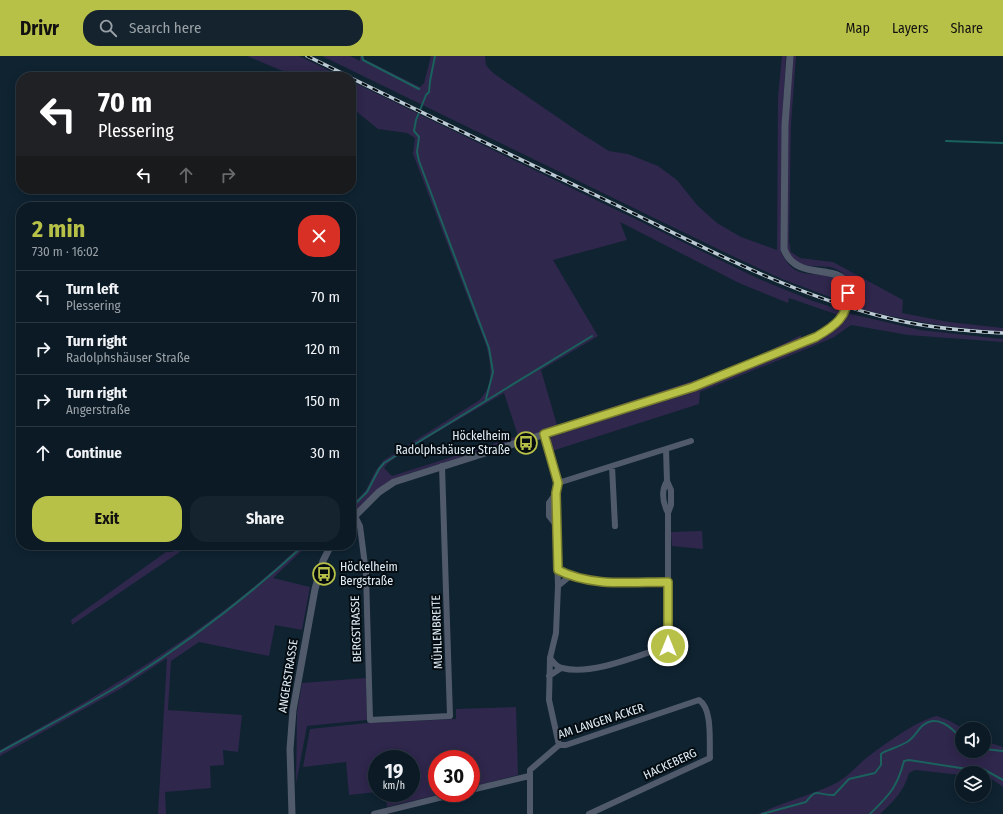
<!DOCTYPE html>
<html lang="en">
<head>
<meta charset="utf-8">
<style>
  body { margin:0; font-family:"Fira Sans Condensed",sans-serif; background:#14232d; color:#f1f3f6; height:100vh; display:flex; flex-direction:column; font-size:15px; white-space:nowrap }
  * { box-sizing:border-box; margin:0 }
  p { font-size:13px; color:#9aa1a7 }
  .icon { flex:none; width:22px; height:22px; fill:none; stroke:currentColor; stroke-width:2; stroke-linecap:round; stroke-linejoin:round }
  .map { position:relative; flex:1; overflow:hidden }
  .details { position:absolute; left:16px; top:146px; width:340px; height:348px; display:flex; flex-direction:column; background:#0b1a25; border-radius:16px; box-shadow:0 2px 10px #0003,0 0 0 1px #2b3842 }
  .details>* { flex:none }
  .hud { position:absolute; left:16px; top:16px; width:340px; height:122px; border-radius:16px; box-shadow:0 2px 10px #0003,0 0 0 1px #2b3842; background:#202124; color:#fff; overflow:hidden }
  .tools { position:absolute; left:955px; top:666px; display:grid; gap:8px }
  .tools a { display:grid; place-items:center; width:36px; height:36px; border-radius:50%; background:#0b1a25; box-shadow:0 2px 10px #0003,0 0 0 1px #2b3842; font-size:20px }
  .speed { position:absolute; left:368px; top:694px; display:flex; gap:8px; font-size:20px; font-weight:700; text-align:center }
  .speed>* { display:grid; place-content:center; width:52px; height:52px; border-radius:50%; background:#0b1a25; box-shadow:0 2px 10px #0003,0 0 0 1px #2b3842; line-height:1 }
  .speed small { font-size:10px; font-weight:400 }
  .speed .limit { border:6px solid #d22; background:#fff; color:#111 }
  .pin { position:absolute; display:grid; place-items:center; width:34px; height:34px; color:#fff; margin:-17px; border-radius:8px; box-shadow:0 2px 6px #0006 }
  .me { position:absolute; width:44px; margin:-22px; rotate:0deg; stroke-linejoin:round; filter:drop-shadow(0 0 3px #0008) }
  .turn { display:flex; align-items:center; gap:14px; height:84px; padding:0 16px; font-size:18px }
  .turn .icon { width:52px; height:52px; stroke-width:2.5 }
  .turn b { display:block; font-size:28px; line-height:34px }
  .lanes { display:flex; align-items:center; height:38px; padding:0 16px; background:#0003; justify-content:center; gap:20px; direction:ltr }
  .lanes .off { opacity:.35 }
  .round { display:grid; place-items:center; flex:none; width:42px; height:42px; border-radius:16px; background:#14232d }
  .summary { display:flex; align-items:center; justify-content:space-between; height:68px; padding:0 16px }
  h1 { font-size:24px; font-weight:700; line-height:30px; color:#b8c147 }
  .primary-button { display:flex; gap:8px; margin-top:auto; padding:8px 16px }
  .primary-button a { flex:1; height:46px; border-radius:16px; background:#b8c147; color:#111; font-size:16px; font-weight:700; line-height:46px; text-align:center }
  .primary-button a+a { background:#14232d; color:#f1f3f6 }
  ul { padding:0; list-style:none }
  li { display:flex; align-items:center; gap:12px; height:52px; padding:0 16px; border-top:1px solid #2b3842 }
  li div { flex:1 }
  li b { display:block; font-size:15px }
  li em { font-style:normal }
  header { display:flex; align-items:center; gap:24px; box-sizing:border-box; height:56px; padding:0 20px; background:#b8c147; color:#111 }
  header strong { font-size:19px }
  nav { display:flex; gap:22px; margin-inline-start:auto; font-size:14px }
  .search { width:280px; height:36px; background:#14232d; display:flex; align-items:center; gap:10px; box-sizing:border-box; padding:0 14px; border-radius:16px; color:#9aa1a7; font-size:15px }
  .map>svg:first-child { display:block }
  .green { fill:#2f274c; fill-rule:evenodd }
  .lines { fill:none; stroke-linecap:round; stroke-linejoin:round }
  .stream { stroke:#1b615d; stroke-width:2 }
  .minor { stroke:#515a6b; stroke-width:6 }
  .tertiary { stroke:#515a6b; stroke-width:7 }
  .rail-casing { stroke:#bccad4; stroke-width:3.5 }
  .rail { stroke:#040c11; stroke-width:2; stroke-dasharray:6; stroke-linecap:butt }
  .route-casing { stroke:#787d2e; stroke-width:10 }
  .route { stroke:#b8c147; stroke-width:7 }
  .labels { text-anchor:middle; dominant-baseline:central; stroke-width:4; stroke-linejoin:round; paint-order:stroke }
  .poi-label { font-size:12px; fill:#e1eef7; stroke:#040c11; text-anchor:end }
  .street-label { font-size:12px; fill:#e1eef7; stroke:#040c11 }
</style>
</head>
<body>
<header>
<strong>Drivr</strong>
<div class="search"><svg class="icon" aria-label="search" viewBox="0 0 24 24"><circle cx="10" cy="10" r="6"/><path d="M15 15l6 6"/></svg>Search here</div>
<nav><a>Map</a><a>Layers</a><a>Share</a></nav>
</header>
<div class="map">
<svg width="1003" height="758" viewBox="0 0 1003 758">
  <rect width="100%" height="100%" fill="#0f2331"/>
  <path class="green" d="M 247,0 L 299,0 L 343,21 L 297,21 Z
    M 322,0 L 350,0 L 360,5 L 360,0 L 364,0 L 364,3 L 420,31 L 424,27 L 431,0 L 485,0 L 486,9 L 493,17 L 579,76 L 609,95 L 628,98 L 658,110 L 677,124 L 697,149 L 717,167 L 741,181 L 777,194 L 778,40 L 782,0 L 786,0 L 783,54 L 781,196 C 785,205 791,213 800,216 C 821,222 849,212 843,246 L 782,223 L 726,197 Z
    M 792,0 L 796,0 L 791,68 L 789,186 L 791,196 L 800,202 L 833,206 L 903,244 L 902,257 L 949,266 L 1003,272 L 1003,276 C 951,272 900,264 850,250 C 853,233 849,214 829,211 C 820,210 810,211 801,208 C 794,205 790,198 786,192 L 787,68 Z
    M 351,25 L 759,223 L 813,245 L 841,254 L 838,259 L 789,242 L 788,247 L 739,227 L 620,166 L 627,184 L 553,204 L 598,280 L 541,314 L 557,369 L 714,318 L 767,296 L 801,279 L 801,285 L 709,323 L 555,372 L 554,370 L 541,374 L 541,376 L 407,418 L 351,460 L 351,450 L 366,434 L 376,414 L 384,404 L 478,345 C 495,331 491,308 486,289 L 413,98 L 415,82 L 407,77 L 378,73 L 351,51 ZM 504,337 L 518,380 L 392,420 L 384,412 L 387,408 L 400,398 Z
    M 847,257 L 920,274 L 1003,283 L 1003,286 L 908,279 L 851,269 L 834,281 L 816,289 L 700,336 L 699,348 L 552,395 L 550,387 L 551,381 L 692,335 L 817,285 C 830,278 842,272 847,257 Z
    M 702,475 L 703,493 L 672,490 L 671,476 Z
    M 181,489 L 190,489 L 72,569 L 71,564 L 166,496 L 172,496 Z
    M 301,489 L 308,489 L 273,522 L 310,531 L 302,574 L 275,569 L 269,600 L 199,586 L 171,605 L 168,654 L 242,659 L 238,696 L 223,694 L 224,709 L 210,710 L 211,732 L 165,736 L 166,758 L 158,758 L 167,602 L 120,633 L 0,700 L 0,694 C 107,635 213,573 301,489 Z
    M 366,622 L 367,664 L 307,670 L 296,728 L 297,656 L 302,627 Z
    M 516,651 L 518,719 L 471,731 L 471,703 L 437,703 L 437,737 L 445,737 L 387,751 L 386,737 L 411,737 L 411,703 L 377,703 L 377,736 L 349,739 L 346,706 L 303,711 L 310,673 L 367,667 L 456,663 L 456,653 Z
    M 937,660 L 948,664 L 964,673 L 962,673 L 962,695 L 984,695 L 984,685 L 1003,691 L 1003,731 L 989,721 L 984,720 L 984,717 L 962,717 L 961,719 L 915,714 L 909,717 C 904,735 894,745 880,758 L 758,758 C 783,746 813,739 838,726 C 848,720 855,712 864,704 C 880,691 917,664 937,660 Z"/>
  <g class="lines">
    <path class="stream" d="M 362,0 L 363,4 L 419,33
      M 435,0 L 430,25 L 429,36 L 426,39 L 416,64 L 414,75 L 419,81 L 417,96 L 419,105 L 489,292 L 493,316 L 486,343
      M 946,85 L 1003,87
      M 351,452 L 367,436 L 379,413 L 384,407 L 592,280
      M 984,693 L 1003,695
      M 0,696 C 43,672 86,650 128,624 C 190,585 250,539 304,489
      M 762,758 L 806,746 C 818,730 817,740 834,739 L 849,723 L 875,717 L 881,709 L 881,698 L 884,696 C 891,693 900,690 907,686 C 914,682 917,675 922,670 C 937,657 952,672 962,683
      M 870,758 C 889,739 897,732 904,705 L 909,704 L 967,713 L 983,713 L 1003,724"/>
    <path class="minor" d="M 544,378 L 558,427 L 556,437 L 549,447 L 549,460 L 556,469 L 558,530 L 556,577 L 550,602 L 549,644 L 559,689
      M 612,410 L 615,470
      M 667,425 C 661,435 663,447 668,457
      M 558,427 L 691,385
      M 556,437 L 556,469
      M 355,460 L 360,470 L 366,517 L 370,664 L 450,660 L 442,410
      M 558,514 C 591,531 632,526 668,526
      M 558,530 L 570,520
      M 550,602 C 553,606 556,611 562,612 C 592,620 639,599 668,590 L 668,457 L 671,449 L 671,434 L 667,425 L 666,393
      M 549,620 L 561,612
      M 471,734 L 529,720
      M 374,758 L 459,737
      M 530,758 L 530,714 L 559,689 L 566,689 L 699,644 C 713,653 709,686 710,702 L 589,758"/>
    <path class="tertiary" d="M 351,464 L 379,436 L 394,426 L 693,331 L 816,281 C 831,273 842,266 846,249 C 859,196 798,233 784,193 L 785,69 L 790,0
      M 292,758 L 290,693 L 293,654 L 315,533 L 323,505 L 331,489"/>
    <g class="rail-casing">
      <path id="rail" d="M 307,0 L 350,21
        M 351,22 C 437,64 523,105 610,146 C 697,188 786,236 880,260 C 920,271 962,275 1003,277"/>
    </g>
    <use href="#rail" class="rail"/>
  </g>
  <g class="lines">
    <g class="route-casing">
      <path id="route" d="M 668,590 L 668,526 C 631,526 591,531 558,514 L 556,437 L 558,427 L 544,378 L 693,331 L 816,281 C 835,270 848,261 848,237"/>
    </g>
    <use href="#route" class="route"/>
  </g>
  <defs>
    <g id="bus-ring" transform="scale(1.15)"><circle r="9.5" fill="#040c11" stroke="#b8c147" stroke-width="1.5"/><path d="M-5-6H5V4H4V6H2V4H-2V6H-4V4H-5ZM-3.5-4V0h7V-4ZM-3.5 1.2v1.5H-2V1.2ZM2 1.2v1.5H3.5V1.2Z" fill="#b8c147"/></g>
  </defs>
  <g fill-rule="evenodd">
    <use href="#bus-ring" x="526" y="387"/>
    <use href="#bus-ring" x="324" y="518"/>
  </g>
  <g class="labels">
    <g class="poi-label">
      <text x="510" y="380">Höckelheim<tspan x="510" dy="14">Radolphshäuser Straße</tspan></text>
      <text x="340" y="511" text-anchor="start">Höckelheim<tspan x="340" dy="14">Bergstraße</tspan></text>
    </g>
    <g class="street-label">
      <text transform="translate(356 573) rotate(-92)">BERGSTRASSE</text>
      <text transform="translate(437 576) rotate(-92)">MÜHLENBREITE</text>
      <text transform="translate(288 620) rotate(-81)">ANGERSTRASSE</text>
      <text transform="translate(601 665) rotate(-18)">AM LANGEN ACKER</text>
      <text transform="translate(670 708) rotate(-25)">HACKEBERG</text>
    </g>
  </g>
</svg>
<div class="tools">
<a><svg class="icon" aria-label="sound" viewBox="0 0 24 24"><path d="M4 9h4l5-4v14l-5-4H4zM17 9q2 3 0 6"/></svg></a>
<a><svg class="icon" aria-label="layers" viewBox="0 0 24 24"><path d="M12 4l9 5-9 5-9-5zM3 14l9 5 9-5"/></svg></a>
</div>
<div class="speed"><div>19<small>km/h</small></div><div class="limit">30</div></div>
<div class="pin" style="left:848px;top:237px;background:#d93025"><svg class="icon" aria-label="arrive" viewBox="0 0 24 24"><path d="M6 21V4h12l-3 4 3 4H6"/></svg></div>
<svg class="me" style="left:668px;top:590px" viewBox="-20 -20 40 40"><circle r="17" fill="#b8c147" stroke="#fff" stroke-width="3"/><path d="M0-11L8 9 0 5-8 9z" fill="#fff"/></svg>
<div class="hud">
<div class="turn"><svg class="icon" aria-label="left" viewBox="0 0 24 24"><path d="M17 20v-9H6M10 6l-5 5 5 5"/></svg><div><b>70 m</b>Plessering</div></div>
<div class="lanes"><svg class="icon" aria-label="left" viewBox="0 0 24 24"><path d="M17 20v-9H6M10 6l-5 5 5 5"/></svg><svg class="icon off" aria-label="ahead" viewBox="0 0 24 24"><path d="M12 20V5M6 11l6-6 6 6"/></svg><svg class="icon off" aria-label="right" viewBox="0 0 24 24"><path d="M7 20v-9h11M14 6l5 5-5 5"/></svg></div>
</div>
<section class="details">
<div class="summary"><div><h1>2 min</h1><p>730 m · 16:02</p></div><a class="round" style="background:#d93025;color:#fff"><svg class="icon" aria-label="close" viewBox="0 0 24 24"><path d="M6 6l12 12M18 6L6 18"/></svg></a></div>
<ul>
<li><svg class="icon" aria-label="left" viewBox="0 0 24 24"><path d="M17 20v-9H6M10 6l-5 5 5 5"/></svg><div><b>Turn left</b><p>Plessering</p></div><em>70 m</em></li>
<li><svg class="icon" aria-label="right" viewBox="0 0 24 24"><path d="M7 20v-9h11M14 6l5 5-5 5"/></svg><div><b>Turn right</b><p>Radolphshäuser Straße</p></div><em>120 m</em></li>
<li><svg class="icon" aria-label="right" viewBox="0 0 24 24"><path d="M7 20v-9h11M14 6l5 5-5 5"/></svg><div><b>Turn right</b><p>Angerstraße</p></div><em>150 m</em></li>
<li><svg class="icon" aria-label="ahead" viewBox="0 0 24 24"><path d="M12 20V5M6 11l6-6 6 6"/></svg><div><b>Continue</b></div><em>30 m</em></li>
</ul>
<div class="primary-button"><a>Exit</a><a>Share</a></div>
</section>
</div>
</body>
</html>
